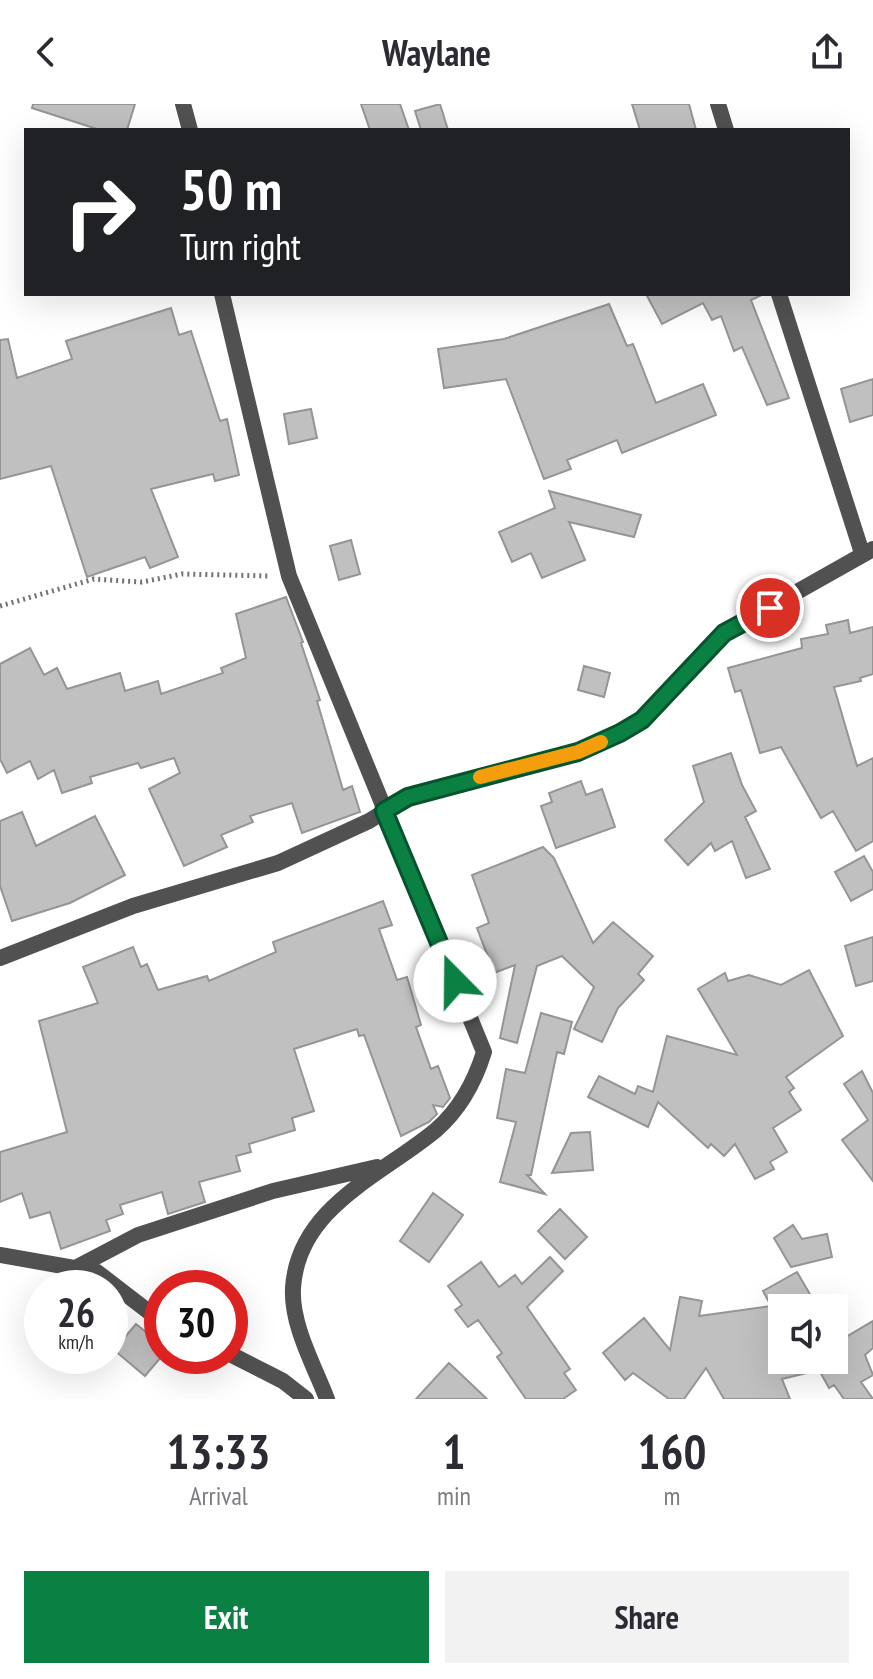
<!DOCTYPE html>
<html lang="en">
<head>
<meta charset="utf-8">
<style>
  body { margin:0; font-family:"PT Sans Narrow",sans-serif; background:#f2f2f3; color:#2b2b33; height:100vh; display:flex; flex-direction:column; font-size:30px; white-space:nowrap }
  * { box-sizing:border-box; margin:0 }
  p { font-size:26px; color:#7c7c81 }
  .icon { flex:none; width:44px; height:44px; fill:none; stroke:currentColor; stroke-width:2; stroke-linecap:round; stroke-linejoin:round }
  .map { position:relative; height:1295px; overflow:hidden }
  .side { display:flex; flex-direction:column; background:#fff; flex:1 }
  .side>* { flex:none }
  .guide { position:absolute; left:24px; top:24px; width:826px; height:168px; border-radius:0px; box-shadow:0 8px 32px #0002; background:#202124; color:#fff; overflow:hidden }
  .buttons { position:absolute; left:768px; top:1190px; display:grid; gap:16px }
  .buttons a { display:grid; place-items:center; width:80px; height:80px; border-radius:0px; background:#fff; box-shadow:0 8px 32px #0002; font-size:40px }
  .speed { position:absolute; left:24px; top:1166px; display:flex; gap:16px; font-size:40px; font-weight:700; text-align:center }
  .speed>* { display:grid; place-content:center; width:104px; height:104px; border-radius:50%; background:#fff; box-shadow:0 8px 32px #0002; line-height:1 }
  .speed small { font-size:20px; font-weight:400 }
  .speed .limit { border:12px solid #d22; background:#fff; color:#111 }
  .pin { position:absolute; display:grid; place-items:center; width:68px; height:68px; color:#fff; margin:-34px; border:4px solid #fff; border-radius:50%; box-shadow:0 2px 8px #0007 }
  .me { position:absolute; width:88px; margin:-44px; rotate:338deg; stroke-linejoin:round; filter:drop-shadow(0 0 6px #0008) }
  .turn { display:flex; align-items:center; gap:28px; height:168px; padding:0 24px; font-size:36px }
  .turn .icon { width:104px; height:104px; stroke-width:2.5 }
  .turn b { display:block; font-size:56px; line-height:68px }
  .eta { display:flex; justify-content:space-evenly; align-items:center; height:136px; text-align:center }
  .eta b { font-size:48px; font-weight:700; line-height:56px }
  .action { display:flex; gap:16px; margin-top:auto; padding:16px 24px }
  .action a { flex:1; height:92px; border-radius:0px; background:#0b8043; color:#fff; font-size:32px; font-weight:700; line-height:92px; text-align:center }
  .action a+a { background:#f2f2f3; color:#2b2b33 }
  header { display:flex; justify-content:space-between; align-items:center; height:104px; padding:0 24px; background:#fff; font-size:36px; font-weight:700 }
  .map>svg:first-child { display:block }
  .building { fill:#c0c0c0; stroke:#959595; stroke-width:2 }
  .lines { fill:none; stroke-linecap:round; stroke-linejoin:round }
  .path { stroke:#737373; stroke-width:5; stroke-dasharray:2 4; stroke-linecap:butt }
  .minor { stroke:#515151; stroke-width:16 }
  .route-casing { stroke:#07532c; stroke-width:20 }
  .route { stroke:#0b8043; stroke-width:14 }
  .slow { stroke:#f59e0b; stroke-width:14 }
</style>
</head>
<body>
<header><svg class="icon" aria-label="back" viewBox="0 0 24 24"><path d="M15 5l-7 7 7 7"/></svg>Waylane<svg class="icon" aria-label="share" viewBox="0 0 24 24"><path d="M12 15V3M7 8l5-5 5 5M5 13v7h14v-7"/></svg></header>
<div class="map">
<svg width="873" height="1295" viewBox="0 0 873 1295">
  <rect width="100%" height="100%" fill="#fff"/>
  <path class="building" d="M 33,0 L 135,0 L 127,26 L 100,26 L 32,4 Z
    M 361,0 L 400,0 L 409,26 L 370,26 Z
    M 440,0 L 448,26 L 421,26 L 415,7 Z
    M 632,0 L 689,0 L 696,26 L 640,26 Z
    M 646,190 L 764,190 L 751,196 L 789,294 L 767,301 L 742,243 L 734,247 L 721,212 L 712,216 L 703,199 L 662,220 Z
    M 609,200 L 627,242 L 633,240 L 656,299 L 703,280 L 716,311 L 622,349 L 617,336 L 567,356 L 571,365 L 544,375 L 506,275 L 444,284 L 438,245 L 504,235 Z
    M 171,204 L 179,231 L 191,227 L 220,317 L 227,315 L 239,371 L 215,377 L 213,370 L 151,385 L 178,453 L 150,464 L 145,453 L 87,473 L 51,362 L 0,375 L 0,236 L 8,235 L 17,274 L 72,255 L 66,237 Z
    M 873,275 L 873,311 L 850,318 L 841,285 Z
    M 311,305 L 317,334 L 289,340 L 284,310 Z
    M 549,387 L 641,411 L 634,433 L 569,418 L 585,456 L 542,474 L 531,449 L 512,458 L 499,428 L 555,404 Z
    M 351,436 L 360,470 L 339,476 L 330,442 Z
    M 286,493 L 303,538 L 301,539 L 320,596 L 317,597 L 343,686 L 352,682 L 360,708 L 302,729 L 292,699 L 250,712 L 253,718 L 221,731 L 227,743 L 184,762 L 149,685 L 180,669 L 174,654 L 141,664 L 138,659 L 90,673 L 92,679 L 62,689 L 54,666 L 38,675 L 30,657 L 7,669 L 0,655 L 0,560 L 30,544 L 44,571 L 57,564 L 67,585 L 120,569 L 125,587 L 158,577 L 161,590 L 223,569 L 221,564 L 246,554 L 236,510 Z
    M 848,516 L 850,529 L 873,523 L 873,570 L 860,574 L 861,577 L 834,583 L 857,662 L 873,654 L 873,737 L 856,747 L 833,707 L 821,714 L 781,643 L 760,649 L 741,586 L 735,588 L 728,564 L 802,544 L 801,535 L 828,530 L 826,521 Z
    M 584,562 L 610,569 L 604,593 L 578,586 Z
    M 731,649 L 742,681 L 756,707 L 745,713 L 770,765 L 746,774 L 732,737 L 715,747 L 711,739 L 688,761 L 665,736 L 704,698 L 693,662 Z
    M 581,677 L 586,691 L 602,685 L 615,723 L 556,744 L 541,702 L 552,698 L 549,689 Z
    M 22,708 L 36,742 L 95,712 L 125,771 L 70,799 L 12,817 L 0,782 L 0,717 Z
    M 543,743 L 554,754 L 593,839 L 613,818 L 653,852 L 638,870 L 644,876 L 618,904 L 602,938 L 574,925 L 594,883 L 562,852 L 537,862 L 517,939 L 500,934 L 515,861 L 494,869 L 477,824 L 489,819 L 472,771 Z
    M 864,752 L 873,768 L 873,785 L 851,797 L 835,768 Z
    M 383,797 L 392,821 L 379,825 L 397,876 L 407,873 L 421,921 L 416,923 L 431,965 L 438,962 L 450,994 L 443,1003 L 433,1001 L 437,1010 L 429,1018 L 401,1032 L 364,931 L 359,932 L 357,925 L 294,945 L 314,1007 L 292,1014 L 295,1026 L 249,1040 L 251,1048 L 236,1052 L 240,1067 L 199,1078 L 205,1098 L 168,1110 L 162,1088 L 120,1101 L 123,1110 L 106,1116 L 110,1127 L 61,1145 L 50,1108 L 30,1114 L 22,1089 L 0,1098 L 0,1048 L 67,1028 L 39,917 L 98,899 L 83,863 L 133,843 L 141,863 L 147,860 L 158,886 L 207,872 L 209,877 L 276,848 L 273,838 Z
    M 873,833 L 873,877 L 856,882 L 845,842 Z
    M 809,866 L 843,932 L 786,973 L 794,984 L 789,988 L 801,1006 L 773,1024 L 787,1048 L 770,1058 L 774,1065 L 755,1075 L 735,1040 L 724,1052 L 711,1040 L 708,1044 L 658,998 L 648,1023 L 588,993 L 599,972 L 635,990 L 638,982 L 653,988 L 667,932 L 737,951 L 698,885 L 725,869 L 728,877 L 749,871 L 781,881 Z
    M 541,909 L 572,918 L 564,950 L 557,948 L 531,1071 L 527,1071 L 545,1090 L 500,1078 L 516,1018 L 497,1014 L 506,965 L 525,969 Z
    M 862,967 L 873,989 L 873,1077 L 842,1036 L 868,1016 L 844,980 Z
    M 590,1028 L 593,1066 L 552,1069 L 571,1029 Z
    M 433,1089 L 463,1111 L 429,1158 L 400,1137 Z
    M 560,1105 L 587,1133 L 565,1155 L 538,1127 Z
    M 793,1121 L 802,1135 L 827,1130 L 832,1153 L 791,1163 L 774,1134 Z
    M 550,1153 L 563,1167 L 527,1203 L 570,1265 L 564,1269 L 576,1286 L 563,1295 L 526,1295 L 497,1253 L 502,1249 L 478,1216 L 468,1223 L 455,1206 L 462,1201 L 448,1182 L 481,1158 L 499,1183 L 515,1171 L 522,1180 Z
    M 797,1168 L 818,1204 L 782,1204 L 782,1256 L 834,1256 L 834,1240 L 873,1217 L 873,1244 L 865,1251 L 873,1271 L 861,1278 L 873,1295 L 844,1295 L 834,1281 L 829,1284 L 819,1266 L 782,1275 L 790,1295 L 724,1295 L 706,1264 L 684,1295 L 669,1295 L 633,1269 L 625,1276 L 603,1249 L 644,1214 L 670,1246 L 680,1193 L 702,1197 L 699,1212 L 771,1202 L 763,1187 Z
    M 136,1220 L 162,1241 L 162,1252 L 145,1272 L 114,1246 Z
    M 449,1259 L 487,1295 L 416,1295 Z"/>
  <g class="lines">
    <path class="path" d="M 0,502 L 94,475 L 142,478 L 182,470 L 270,472"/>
    <path class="minor" d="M 183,0 L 190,26
      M 718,0 L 726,26
      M 222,190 L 289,472 L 484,948 C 475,977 459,1006 436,1026 C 382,1071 298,1103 293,1184 C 291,1221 314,1261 327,1295
      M 779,190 L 862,449
      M 0,854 L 133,802 L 278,759 L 369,717 L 408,693 L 578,648 L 620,629 L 642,616 L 724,529 L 873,445
      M 0,1151 L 97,1168 L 162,1218
      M 79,1162 L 138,1131 L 273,1087 L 377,1063
      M 230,1250 L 283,1277 L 306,1295"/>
  </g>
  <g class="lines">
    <g class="route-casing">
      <path id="route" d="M 455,877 L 384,707 L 408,693 L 578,648 L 620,629 L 642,616 L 724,529 L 770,504"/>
    </g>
    <use href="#route" class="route"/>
    <path class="slow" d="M 480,673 L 578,648 L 601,638"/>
  </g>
</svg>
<div class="buttons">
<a><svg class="icon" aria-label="sound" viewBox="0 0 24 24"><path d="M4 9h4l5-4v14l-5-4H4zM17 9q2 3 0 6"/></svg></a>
</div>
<div class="speed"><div>26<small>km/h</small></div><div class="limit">30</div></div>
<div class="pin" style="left:770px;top:504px;background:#d93025"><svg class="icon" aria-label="arrive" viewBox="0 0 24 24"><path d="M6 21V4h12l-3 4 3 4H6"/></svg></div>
<svg class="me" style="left:455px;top:877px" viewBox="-20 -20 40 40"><circle r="19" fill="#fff"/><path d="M0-13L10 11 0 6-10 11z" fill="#0b8043"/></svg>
<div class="guide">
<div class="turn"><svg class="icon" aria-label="right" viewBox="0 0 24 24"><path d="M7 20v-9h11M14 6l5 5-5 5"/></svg><div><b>50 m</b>Turn right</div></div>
</div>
</div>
<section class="side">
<div class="eta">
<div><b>13:33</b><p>Arrival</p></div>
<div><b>1</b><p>min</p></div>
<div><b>160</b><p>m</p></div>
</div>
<div class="action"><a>Exit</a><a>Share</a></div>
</section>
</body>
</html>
